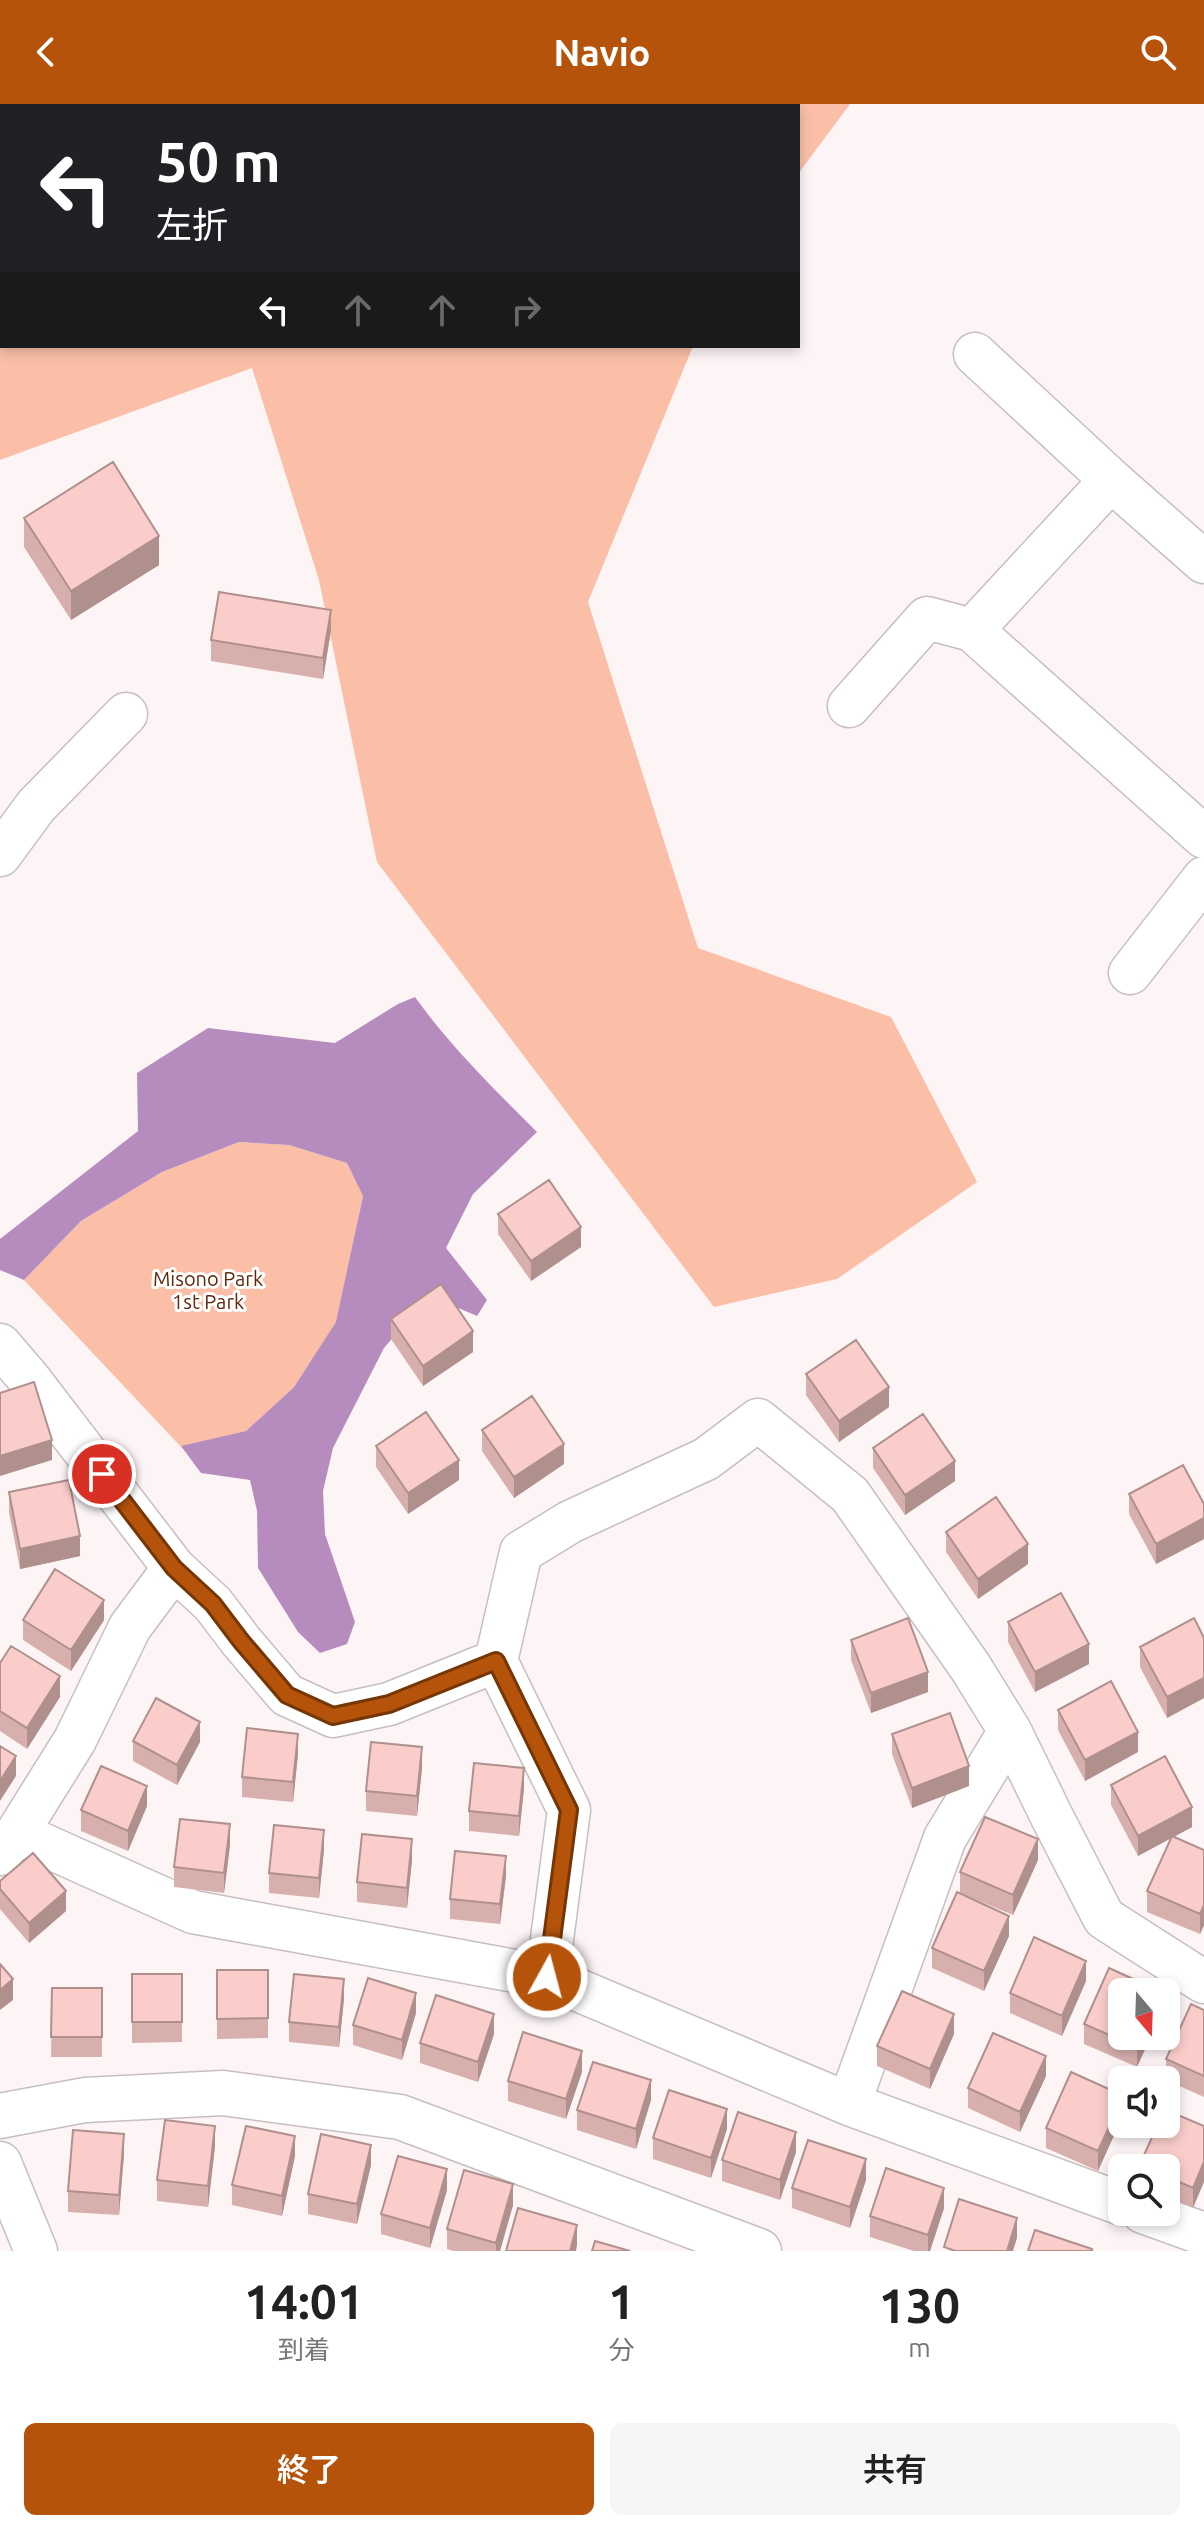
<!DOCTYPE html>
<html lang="ja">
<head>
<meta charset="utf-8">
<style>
  body { margin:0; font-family:Ubuntu,"Noto Sans JP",sans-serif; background:#f6f6f6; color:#222; height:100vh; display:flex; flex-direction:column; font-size:30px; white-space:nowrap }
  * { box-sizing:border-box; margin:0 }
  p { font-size:26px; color:#767676 }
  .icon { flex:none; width:44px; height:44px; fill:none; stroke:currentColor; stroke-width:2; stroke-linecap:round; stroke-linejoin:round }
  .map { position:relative; height:2147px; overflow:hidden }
  .details { display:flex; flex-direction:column; background:#fff; flex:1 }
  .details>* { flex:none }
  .top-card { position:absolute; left:0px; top:0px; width:800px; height:244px; box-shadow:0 4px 12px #0003; background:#202124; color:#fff; overflow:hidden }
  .needle { width:52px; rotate:161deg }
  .fabs { position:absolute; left:1108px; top:1874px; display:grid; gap:16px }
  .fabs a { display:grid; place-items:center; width:72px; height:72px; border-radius:12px; background:#fff; box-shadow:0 4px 12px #0003; font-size:40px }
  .pin { position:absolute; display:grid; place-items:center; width:68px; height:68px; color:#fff; margin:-34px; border:4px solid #fff; border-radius:50%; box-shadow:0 2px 8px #0007 }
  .me { position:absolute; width:88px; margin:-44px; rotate:7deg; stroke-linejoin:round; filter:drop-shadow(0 0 6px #0008) }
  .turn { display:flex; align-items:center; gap:28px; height:168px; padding:0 24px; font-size:36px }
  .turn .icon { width:104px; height:104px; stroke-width:2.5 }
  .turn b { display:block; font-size:56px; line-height:68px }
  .lanes { display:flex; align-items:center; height:76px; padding:0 24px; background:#0003; justify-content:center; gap:40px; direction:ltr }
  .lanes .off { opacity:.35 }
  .eta { display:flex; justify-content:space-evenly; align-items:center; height:136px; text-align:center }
  .eta b { font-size:48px; font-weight:600; line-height:56px }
  .button { display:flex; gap:16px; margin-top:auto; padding:16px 24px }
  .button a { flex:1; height:92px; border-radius:12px; background:#b45309; color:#fff; font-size:32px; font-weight:600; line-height:92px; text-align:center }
  .button a+a { background:#f6f6f6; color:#222 }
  header { display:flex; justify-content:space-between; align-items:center; height:104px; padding:0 24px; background:#b45309; color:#fff; font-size:36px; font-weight:600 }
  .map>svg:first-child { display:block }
  .green { fill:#fbbfa7 }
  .water { fill:#b68cbe }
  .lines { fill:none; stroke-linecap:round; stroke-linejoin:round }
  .minor-casing { stroke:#c7bec0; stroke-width:45 }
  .tertiary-casing { stroke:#c7bec0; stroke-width:47 }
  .minor { stroke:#fff; stroke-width:42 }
  .tertiary { stroke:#fff; stroke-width:44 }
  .wall { fill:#d7b0ae }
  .shaded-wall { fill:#af908d }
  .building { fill:#facdca; stroke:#af908d; stroke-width:2 }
  .route-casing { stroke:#753606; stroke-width:20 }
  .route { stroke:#b45309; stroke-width:14 }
  .labels { text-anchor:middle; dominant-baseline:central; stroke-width:6; stroke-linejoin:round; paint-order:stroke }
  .park-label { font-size:20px; fill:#62280c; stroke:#fff }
</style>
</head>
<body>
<header><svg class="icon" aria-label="back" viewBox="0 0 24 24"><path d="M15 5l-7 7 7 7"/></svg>Navio<svg class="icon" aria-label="search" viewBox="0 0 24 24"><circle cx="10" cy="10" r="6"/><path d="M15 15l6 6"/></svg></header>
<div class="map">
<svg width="1204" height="2147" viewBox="0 0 1204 2147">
  <rect width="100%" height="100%" fill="#fdf4f6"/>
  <path class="green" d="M 0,0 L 850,0 L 798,70 L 798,2 L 2,2 L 2,242 L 693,242 L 588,498 L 698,844 L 891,913 L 977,1078 L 837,1175 L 714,1203 L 377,758 L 319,476 L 252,264 L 0,356 Z
    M 239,1038 L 289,1041 L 347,1059 L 363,1091 L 337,1218 L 294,1283 L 246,1327 L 184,1346 L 24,1176 L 81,1117 L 162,1068 Z"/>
  <path class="water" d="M 415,893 C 450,942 494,985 537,1028 L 473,1090 L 446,1144 L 487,1196 L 477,1212 L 442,1197 L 416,1207 L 384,1244 L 333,1344 L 323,1387 L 325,1430 L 355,1518 L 347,1540 L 320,1549 L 298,1528 L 258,1464 L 257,1407 L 250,1376 L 201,1369 L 181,1342 L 246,1327 L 294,1283 L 336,1218 L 363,1092 L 347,1059 L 289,1041 L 239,1038 L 162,1068 L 81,1117 L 24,1176 L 0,1166 L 0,1135 L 138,1027 L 137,969 L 208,924 L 335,939 L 398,900 Z"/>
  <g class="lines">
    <g class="minor-casing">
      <path id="minor" d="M 975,250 L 1111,376
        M 1204,458 L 1111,376 L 972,526 L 1204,733
        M 849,602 L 927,514 L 972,526
        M 0,751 L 36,702 L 126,610
        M 1130,869 L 1204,774
        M 0,1241 L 30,1276 L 174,1464
        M 496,1557 L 569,1706 L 547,1873
        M 17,1729 L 193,1808 L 547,1873 L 849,2000 L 1122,2100
        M 0,1750 L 17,1729 L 75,1636 L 130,1523 L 174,1464 L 213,1500 L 241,1537 L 287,1591 L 333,1612 L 389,1600 L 496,1557 L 521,1448 L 570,1418 L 706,1355 L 758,1316 L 850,1391 L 971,1564 L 1010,1627 L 1052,1713 L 1104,1814 L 1204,1878
        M 849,2000 L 945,1734 L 1010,1627
        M 0,2059 L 36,2147
        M 1143,2108 L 1204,2130"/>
    </g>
    <g class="tertiary-casing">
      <path id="tertiary" d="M 0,2012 L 85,1996 L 223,1989 L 400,2013 L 759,2147"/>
    </g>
    <use href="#minor" class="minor"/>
    <use href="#tertiary" class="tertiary"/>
  </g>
  <path class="wall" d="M 24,414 L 159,461 L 71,516 L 24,443 Z
    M 331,526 L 323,575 L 211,557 L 211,536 Z
    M 498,1110 L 581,1143 L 531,1177 L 498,1130 Z
    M 391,1215 L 473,1248 L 423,1282 L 391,1235 Z
    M 806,1270 L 889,1303 L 839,1338 L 806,1291 Z
    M 482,1326 L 564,1360 L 514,1394 L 482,1347 Z
    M 376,1342 L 459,1376 L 408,1410 L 376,1363 Z
    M 873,1344 L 955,1377 L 905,1411 L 873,1364 Z
    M 9,1388 L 80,1452 L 20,1465 L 9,1408 Z
    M 1129,1390 L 1204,1400 L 1204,1435 L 1156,1460 L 1129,1410 Z
    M 946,1428 L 1028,1460 L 978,1495 L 946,1448 Z
    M 23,1516 L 104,1516 L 71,1567 L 23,1536 Z
    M 1008,1518 L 1089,1560 L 1035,1588 L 1008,1538 Z
    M 1204,1534 L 1204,1594 L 1167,1614 L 1140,1563 L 1140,1543 Z
    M 851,1536 L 928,1588 L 871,1609 L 851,1556 Z
    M 0,1559 L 60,1593 L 27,1645 L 0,1627 Z
    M 1058,1606 L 1138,1648 L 1085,1677 L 1058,1626 Z
    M 892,1630 L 969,1682 L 912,1704 L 892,1650 Z
    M 133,1637 L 200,1638 L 177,1681 L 133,1657 Z
    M 298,1650 L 293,1698 L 242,1693 L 242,1673 Z
    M 422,1664 L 417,1712 L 366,1707 L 366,1687 Z
    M 1111,1681 L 1192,1723 L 1174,1733 L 1204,1746 L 1204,1821 L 1200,1830 L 1147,1808 L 1147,1787 L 1171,1734 L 1138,1752 L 1111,1701 Z
    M 524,1684 L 519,1732 L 469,1727 L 469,1707 Z
    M 147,1702 L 128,1747 L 81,1727 L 81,1706 Z
    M 230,1741 L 224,1789 L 174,1783 L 174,1763 Z
    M 324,1746 L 319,1794 L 269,1789 L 269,1769 Z
    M 412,1756 L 407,1804 L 357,1798 L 357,1778 Z
    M 1038,1756 L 1013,1811 L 960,1789 L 960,1768 Z
    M 506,1772 L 500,1820 L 450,1815 L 450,1795 Z
    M 0,1777 L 66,1807 L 29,1839 L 0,1805 Z
    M 1009,1832 L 984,1887 L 932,1864 L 932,1844 Z
    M 217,1866 L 268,1866 L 268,1934 L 217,1935 Z
    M 132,1870 L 182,1870 L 182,1938 L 132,1939 Z
    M 1086,1877 L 1062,1932 L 1010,1909 L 1010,1889 Z
    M 52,1884 L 102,1884 L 102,1953 L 51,1953 Z
    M 344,1895 L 339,1943 L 289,1938 L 289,1918 Z
    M 1204,1906 L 1204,1993 L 1166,1976 L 1166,1955 Z
    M 416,1909 L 402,1956 L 353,1941 L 353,1921 Z
    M 1084,1920 L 1151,1932 L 1137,1963 L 1084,1940 Z
    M 494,1930 L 478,1978 L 420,1959 L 420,1939 Z
    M 954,1930 L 930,1985 L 877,1962 L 877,1942 Z
    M 582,1968 L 566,2015 L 508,1997 L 508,1977 Z
    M 1046,1972 L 1020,2028 L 968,2004 L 968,1984 Z
    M 1122,1991 L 1098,2067 L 1046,2044 L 1046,2024 Z
    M 651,1996 L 636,2045 L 577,2026 L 577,2006 Z
    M 1204,2022 L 1193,2104 L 1166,2092 L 1166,2064 L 1140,2064 L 1140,2060 Z
    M 727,2025 L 711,2074 L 653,2055 L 653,2034 Z
    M 215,2042 L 208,2103 L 157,2097 L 157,2076 Z
    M 796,2048 L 780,2096 L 722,2077 L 722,2056 Z
    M 124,2050 L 119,2111 L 68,2108 L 68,2087 Z
    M 295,2052 L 282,2112 L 232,2101 L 232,2081 Z
    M 371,2061 L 357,2120 L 308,2110 L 308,2090 Z
    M 866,2076 L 850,2124 L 792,2104 L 792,2084 Z
    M 447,2086 L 430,2144 L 381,2130 L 381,2110 Z
    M 513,2101 L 500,2147 L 454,2147 L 447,2145 L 447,2125 Z
    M 944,2104 L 930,2147 L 914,2147 L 870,2133 L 870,2112 Z"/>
  <path class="shaded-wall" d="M 159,432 L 159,461 L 71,516 L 71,487 Z
    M 331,506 L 331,526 L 323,575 L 323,554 Z
    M 581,1123 L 581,1143 L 531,1177 L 531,1157 Z
    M 473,1227 L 473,1248 L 423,1282 L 423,1262 Z
    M 889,1283 L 889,1303 L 839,1338 L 839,1317 Z
    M 52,1336 L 52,1356 L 0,1372 L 0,1352 Z
    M 564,1340 L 564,1360 L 514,1394 L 514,1373 Z
    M 459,1356 L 459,1376 L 408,1410 L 408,1389 Z
    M 955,1357 L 955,1377 L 905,1411 L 905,1391 Z
    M 1204,1414 L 1204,1435 L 1156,1460 L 1156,1440 Z
    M 80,1432 L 80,1452 L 20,1465 L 20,1445 Z
    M 1028,1440 L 1028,1460 L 978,1495 L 978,1475 Z
    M 104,1496 L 104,1516 L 71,1567 L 71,1546 Z
    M 1089,1540 L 1089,1560 L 1035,1588 L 1035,1568 Z
    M 928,1568 L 928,1588 L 871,1609 L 871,1589 Z
    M 60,1572 L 60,1593 L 27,1645 L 27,1624 Z
    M 1204,1574 L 1204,1594 L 1167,1614 L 1167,1593 Z
    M 200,1618 L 200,1638 L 177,1681 L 177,1661 Z
    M 1138,1628 L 1138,1648 L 1085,1677 L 1085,1656 Z
    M 298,1630 L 298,1650 L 293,1698 L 293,1678 Z
    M 422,1643 L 422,1664 L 417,1712 L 417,1692 Z
    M 16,1652 L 16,1672 L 0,1697 L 0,1677 Z
    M 969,1662 L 969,1682 L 912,1704 L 912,1684 Z
    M 524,1664 L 524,1684 L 519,1732 L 519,1712 Z
    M 147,1682 L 147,1702 L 128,1747 L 128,1727 Z
    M 1192,1703 L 1192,1723 L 1138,1752 L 1138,1732 Z
    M 230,1720 L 230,1741 L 224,1789 L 224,1769 Z
    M 324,1726 L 324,1746 L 319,1794 L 319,1774 Z
    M 412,1735 L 412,1756 L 407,1804 L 407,1784 Z
    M 1038,1735 L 1038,1756 L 1013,1811 L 1013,1791 Z
    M 506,1752 L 506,1772 L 500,1820 L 500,1800 Z
    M 66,1787 L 66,1807 L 29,1839 L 29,1819 Z
    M 1204,1801 L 1204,1821 L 1200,1830 L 1200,1810 Z
    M 1009,1812 L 1009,1832 L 984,1887 L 984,1867 Z
    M 1086,1857 L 1086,1877 L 1062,1932 L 1062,1912 Z
    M 13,1875 L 13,1896 L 0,1906 L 0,1886 Z
    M 344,1875 L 344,1895 L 339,1943 L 339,1923 Z
    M 416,1889 L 416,1909 L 402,1956 L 402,1936 Z
    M 494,1910 L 494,1930 L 478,1978 L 478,1958 Z
    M 954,1910 L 954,1930 L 930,1985 L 930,1965 Z
    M 1142,1932 L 1151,1932 L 1137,1963 L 1137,1943 Z
    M 582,1947 L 582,1968 L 566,2015 L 566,1995 Z
    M 1046,1952 L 1046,1972 L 1020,2028 L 1020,2008 Z
    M 651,1976 L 651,1996 L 636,2045 L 636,2025 Z
    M 1122,1994 L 1122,2014 L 1098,2067 L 1098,2047 Z
    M 727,2005 L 727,2025 L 711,2074 L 711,2054 Z
    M 215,2022 L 215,2042 L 208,2103 L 208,2082 Z
    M 796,2028 L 796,2048 L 780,2096 L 780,2076 Z
    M 124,2030 L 124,2050 L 119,2111 L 119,2091 Z
    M 295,2032 L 295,2052 L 282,2112 L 282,2092 Z
    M 371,2041 L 371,2061 L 357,2120 L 357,2100 Z
    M 866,2055 L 866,2076 L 850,2124 L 850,2103 Z
    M 1204,2058 L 1204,2078 L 1193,2104 L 1193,2084 Z
    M 447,2065 L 447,2086 L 430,2144 L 430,2124 Z
    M 513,2080 L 513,2101 L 500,2147 L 496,2147 L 496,2139 Z
    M 944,2084 L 944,2104 L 930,2147 L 928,2147 L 928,2131 Z
    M 1017,2114 L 1017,2134 L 1013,2147 L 1007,2147 Z
    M 577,2121 L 577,2141 L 576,2147 L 570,2147 Z"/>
  <path class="building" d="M 113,358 L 159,432 L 71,487 L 24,414 Z
    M 219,488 L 331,506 L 323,554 L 211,536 Z
    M 549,1076 L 581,1123 L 531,1157 L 498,1110 Z
    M 441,1180 L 473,1227 L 423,1262 L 391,1215 Z
    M 856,1236 L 889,1283 L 839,1317 L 806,1270 Z
    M 34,1278 L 52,1336 L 0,1352 L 0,1289 Z
    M 532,1292 L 564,1340 L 514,1373 L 482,1326 Z
    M 426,1308 L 459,1356 L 408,1389 L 376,1342 Z
    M 923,1310 L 955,1357 L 905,1391 L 873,1344 Z
    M 1183,1361 L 1204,1400 L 1204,1414 L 1156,1440 L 1129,1390 Z
    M 69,1376 L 80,1432 L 20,1445 L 9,1388 Z
    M 996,1393 L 1028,1440 L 978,1475 L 946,1428 Z
    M 55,1465 L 104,1496 L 71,1546 L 23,1516 Z
    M 1061,1489 L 1089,1540 L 1035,1568 L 1008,1518 Z
    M 908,1514 L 928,1568 L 871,1589 L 851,1536 Z
    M 1194,1514 L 1204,1534 L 1204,1574 L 1167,1593 L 1140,1543 Z
    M 11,1542 L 60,1572 L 27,1624 L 0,1607 L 0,1559 Z
    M 1111,1577 L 1138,1628 L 1085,1656 L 1058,1606 Z
    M 156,1594 L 200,1618 L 177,1661 L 133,1637 Z
    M 950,1609 L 969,1662 L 912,1684 L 892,1630 Z
    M 247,1624 L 298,1630 L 293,1678 L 242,1673 Z
    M 371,1638 L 422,1643 L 417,1692 L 366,1687 Z
    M 0,1642 L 16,1652 L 0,1677 Z
    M 1165,1652 L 1192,1703 L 1138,1732 L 1111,1681 Z
    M 474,1659 L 524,1664 L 519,1712 L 469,1707 Z
    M 101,1662 L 147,1682 L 128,1727 L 81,1706 Z
    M 985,1713 L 1038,1735 L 1013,1791 L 960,1768 Z
    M 180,1715 L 230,1720 L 224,1769 L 174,1763 Z
    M 274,1721 L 324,1726 L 319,1774 L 269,1769 Z
    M 362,1730 L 412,1735 L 407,1784 L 357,1778 Z
    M 1172,1732 L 1204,1746 L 1204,1801 L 1200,1810 L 1147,1787 Z
    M 455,1747 L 506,1752 L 500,1800 L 450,1795 Z
    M 33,1749 L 66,1787 L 29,1819 L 0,1785 L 0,1777 Z
    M 957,1788 L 1009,1812 L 984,1867 L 932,1844 Z
    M 1034,1833 L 1086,1857 L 1062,1912 L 1010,1889 Z
    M 0,1860 L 13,1875 L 0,1886 Z
    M 1109,1864 L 1162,1888 L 1122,1888 L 1122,1932 L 1142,1932 L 1137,1943 L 1084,1920 Z
    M 217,1866 L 268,1866 L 268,1914 L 217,1915 Z
    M 132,1870 L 182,1870 L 182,1918 L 132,1918 Z
    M 294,1870 L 344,1875 L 339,1923 L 289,1918 Z
    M 368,1874 L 416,1889 L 402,1936 L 353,1921 Z
    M 52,1884 L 102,1884 L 102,1933 L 51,1933 Z
    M 902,1887 L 954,1910 L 930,1965 L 877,1942 Z
    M 436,1891 L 494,1910 L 478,1958 L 420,1939 Z
    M 1191,1900 L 1204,1906 L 1204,1972 L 1166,1955 Z
    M 523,1928 L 582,1947 L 566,1995 L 508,1977 Z
    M 993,1929 L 1046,1952 L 1020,2008 L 968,1984 Z
    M 593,1958 L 651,1976 L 636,2025 L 577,2006 Z
    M 1071,1968 L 1122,1991 L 1122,1994 L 1098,2047 L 1046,2024 Z
    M 669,1986 L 727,2005 L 711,2054 L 653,2034 Z
    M 1166,2006 L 1204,2022 L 1204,2058 L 1193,2084 L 1166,2072 L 1166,2064 L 1149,2064 L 1140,2060 L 1158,2020 L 1166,2020 Z
    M 738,2008 L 796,2028 L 780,2076 L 722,2056 Z
    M 165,2016 L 215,2022 L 208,2082 L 157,2076 Z
    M 246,2022 L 295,2032 L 282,2092 L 232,2081 Z
    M 73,2026 L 124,2030 L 119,2091 L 68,2087 Z
    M 321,2030 L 371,2041 L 357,2100 L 308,2090 Z
    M 808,2036 L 866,2055 L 850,2103 L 792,2084 Z
    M 398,2052 L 447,2065 L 430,2124 L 381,2110 Z
    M 886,2064 L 944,2084 L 928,2131 L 870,2112 Z
    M 464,2066 L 513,2080 L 496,2139 L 447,2125 Z
    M 959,2095 L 1017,2114 L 1007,2147 L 955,2147 L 944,2143 Z
    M 518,2104 L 577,2121 L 570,2147 L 506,2147 Z
    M 1035,2126 L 1092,2145 L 1092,2147 L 1028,2147 Z
    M 595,2137 L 630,2147 L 592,2147 Z"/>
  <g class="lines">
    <g class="route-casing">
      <path id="route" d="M 102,1370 L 174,1464 L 213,1500 L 241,1537 L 287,1591 L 333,1612 L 389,1600 L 496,1557 L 569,1706 L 547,1873"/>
    </g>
    <use href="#route" class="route"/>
  </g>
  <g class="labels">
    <g class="park-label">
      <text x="208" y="1174">Misono Park<tspan x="208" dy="23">1st Park</tspan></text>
    </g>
  </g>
</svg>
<div class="fabs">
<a><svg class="needle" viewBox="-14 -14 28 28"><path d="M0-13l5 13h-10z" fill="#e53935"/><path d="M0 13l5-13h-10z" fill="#767676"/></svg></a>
<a><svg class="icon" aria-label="sound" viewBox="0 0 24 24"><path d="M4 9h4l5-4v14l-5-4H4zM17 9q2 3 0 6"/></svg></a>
<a><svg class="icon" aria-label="search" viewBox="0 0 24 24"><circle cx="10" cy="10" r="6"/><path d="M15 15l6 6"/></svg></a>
</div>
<div class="pin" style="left:102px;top:1370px;background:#d93025"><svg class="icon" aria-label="arrive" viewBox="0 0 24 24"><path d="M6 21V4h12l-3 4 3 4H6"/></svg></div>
<svg class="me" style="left:547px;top:1873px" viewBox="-20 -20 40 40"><circle r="17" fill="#b45309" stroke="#fff" stroke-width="3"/><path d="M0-11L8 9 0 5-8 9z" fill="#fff"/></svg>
<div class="top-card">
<div class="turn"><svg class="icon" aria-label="left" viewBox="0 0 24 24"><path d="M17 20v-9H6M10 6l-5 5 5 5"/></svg><div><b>50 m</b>左折</div></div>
<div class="lanes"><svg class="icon" aria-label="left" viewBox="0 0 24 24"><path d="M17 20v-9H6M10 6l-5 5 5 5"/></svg><svg class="icon off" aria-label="ahead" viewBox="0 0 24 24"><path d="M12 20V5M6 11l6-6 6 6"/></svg><svg class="icon off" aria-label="ahead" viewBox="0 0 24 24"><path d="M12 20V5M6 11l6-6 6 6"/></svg><svg class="icon off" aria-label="right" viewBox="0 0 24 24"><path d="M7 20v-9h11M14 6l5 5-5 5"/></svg></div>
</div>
</div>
<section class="details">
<div class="eta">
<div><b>14:01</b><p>到着</p></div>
<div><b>1</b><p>分</p></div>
<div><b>130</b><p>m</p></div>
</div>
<div class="button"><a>終了</a><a>共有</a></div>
</section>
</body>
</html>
